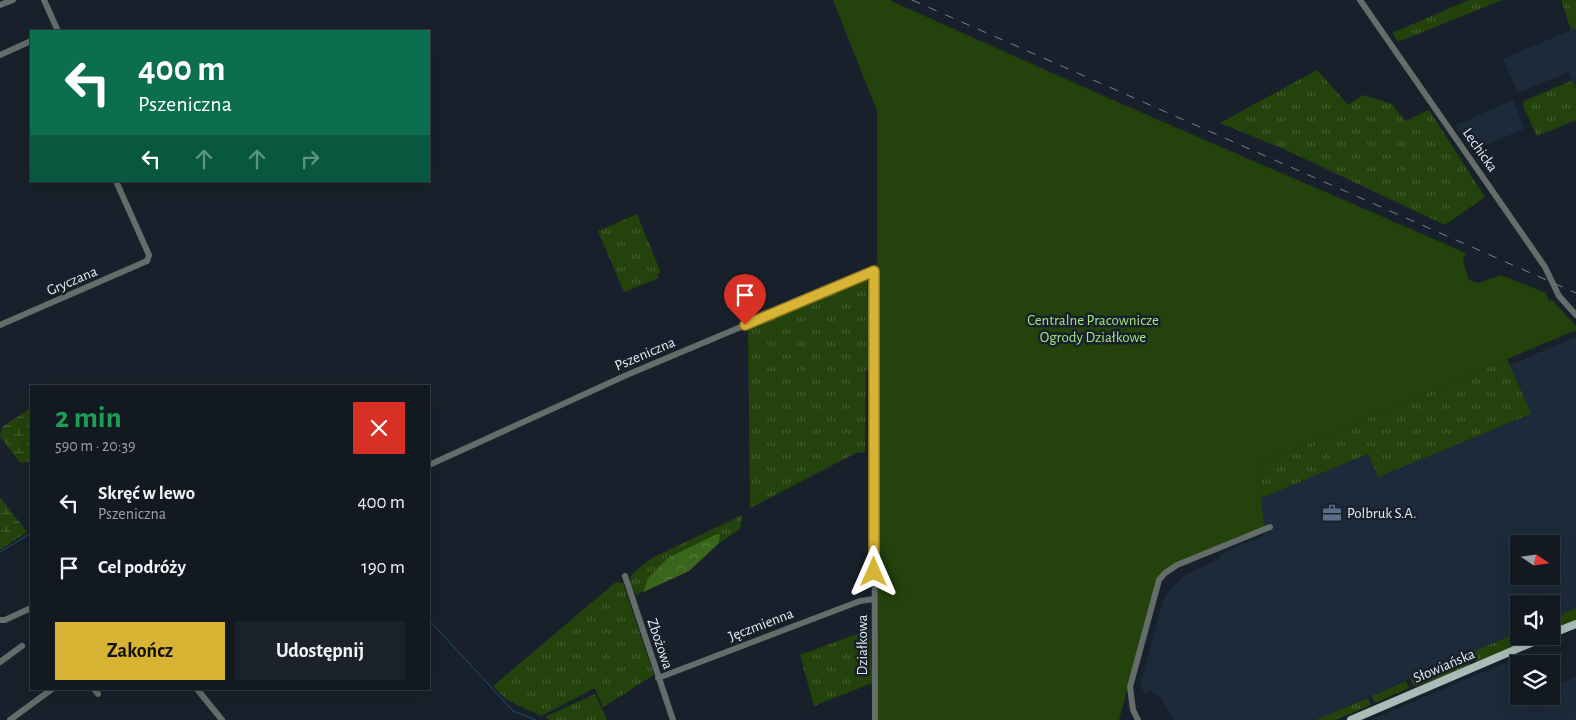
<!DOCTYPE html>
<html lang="pl">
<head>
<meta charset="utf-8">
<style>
  body { margin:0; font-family:"Alegreya Sans",sans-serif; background:#1b2229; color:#f1f3f6; height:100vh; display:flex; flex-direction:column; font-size:19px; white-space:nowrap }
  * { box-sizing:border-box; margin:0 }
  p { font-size:16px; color:#9ca0a5 }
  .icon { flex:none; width:28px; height:28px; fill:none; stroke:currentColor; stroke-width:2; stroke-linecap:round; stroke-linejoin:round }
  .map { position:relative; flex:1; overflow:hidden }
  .panel { position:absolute; left:30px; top:385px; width:400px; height:305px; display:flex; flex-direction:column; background:#121920; border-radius:0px; box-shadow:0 5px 20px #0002,0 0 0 1px #31383e }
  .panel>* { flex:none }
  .banner { position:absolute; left:30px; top:30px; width:400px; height:152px; border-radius:0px; box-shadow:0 5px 20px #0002,0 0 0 1px #31383e; background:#0b6e4f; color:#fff; overflow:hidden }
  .needle { width:32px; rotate:103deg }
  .buttons { position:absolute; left:1510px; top:535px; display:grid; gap:10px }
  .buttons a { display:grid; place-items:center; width:50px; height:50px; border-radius:0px; background:#121920; box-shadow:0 5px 20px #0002,0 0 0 1px #31383e; font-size:25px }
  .pin { position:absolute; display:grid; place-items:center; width:42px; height:42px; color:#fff; margin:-51px -21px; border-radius:50% 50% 50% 0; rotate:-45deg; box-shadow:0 0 5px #0007 }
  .pin .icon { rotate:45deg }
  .me { position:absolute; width:55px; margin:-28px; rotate:0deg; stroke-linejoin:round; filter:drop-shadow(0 0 4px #0008) }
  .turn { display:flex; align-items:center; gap:18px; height:105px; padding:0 25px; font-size:22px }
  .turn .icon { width:65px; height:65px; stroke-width:2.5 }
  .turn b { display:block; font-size:35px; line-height:42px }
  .lanes { display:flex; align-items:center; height:48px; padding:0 25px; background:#0003; justify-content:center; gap:25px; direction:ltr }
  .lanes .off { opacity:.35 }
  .round { display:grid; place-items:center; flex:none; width:52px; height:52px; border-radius:0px; background:#1b2229 }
  .summary { display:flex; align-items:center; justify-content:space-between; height:85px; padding:0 25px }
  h1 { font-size:30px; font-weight:600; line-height:38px; color:#1e9e55 }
  .cta { display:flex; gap:10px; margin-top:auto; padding:10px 25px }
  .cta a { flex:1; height:58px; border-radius:0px; background:#d8b434; color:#111; font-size:20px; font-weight:600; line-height:58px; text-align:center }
  .cta a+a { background:#1b2229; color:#f1f3f6 }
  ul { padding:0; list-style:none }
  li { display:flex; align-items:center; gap:15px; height:65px; padding:0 25px }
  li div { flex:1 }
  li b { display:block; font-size:19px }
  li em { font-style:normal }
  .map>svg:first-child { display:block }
  .built { fill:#1d2a39; fill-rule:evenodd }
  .grass { fill:url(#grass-tufts) }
  .forest { fill:url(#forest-crowns) }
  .wetland { fill:url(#wetland-marsh) }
  .garden { fill:#23420c }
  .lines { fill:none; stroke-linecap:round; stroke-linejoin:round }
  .stream { stroke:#1f526c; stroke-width:1 }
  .minor { stroke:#656d6b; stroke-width:6 }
  .major { stroke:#aabbb8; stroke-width:8 }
  .rail { stroke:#777f88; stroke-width:1; stroke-dasharray:9 9; stroke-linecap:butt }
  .route-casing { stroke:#8c7522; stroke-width:12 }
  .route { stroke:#d8b434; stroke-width:9 }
  .labels { text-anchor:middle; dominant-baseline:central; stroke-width:5; stroke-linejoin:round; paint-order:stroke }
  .street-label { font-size:15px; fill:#e5ecf3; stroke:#18212b }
  .park-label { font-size:15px; fill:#a5e481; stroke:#18212b }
  .poi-label { font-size:15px; fill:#e5ecf3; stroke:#18212b; text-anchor:start }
</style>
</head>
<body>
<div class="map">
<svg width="1576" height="720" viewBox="0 0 1576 720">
  <defs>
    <pattern id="grass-tufts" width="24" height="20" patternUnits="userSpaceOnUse" patternTransform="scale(1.25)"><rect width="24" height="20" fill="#23420c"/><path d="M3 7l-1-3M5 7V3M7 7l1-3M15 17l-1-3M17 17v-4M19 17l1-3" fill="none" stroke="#435d30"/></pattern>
    <pattern id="forest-crowns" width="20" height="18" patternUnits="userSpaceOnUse" patternTransform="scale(1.25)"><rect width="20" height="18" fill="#3a661b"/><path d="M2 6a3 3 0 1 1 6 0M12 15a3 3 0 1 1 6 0" fill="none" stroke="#567c3d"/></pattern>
    <pattern id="wetland-marsh" width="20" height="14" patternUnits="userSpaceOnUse" patternTransform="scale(1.25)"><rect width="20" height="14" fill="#23420c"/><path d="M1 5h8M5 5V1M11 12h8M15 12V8" fill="none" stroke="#435d30"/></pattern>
  </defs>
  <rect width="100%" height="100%" fill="#18212b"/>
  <path class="built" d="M 1576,28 L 1576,88 L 1569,72 L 1518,93 L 1503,59 Z
    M 1513,100 L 1524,129 L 1474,150 L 1456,125 Z
    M 1576,337 L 1576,608 L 1551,618 L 1551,604 L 1519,604 L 1519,632 L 1315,720 L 1174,720 L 1160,696 L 1150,691 L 1145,694 L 1140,686 L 1163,600 L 1169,590 L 1185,575 L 1221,558 L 1219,555 L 1264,535 L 1261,498 L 1368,454 L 1378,477 L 1530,414 L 1510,365 ZM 1519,544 L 1551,544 L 1551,576 L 1519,576 Z
    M 1509,661 L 1513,671 L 1519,668 L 1519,696 L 1551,696 L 1551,667 L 1559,684 L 1576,676 L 1576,720 L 1371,720 Z"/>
  <path class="grass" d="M 1469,0 L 1502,0 L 1398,42 L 1392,33 Z
    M 1561,0 L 1576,0 L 1576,28 L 1571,30 Z
    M 1317,70 L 1348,105 L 1363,95 L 1392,104 L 1405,121 L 1429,110 L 1485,197 L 1445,225 L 1286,150 L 1220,123 Z
    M 1573,80 L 1576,88 L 1576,120 L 1537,136 L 1523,106 L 1524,101 Z
    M 637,214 L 661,273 L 657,274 L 659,278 L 624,292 L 598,231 Z
    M 867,277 L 871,368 L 866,371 L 865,452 L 856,453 L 750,508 L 748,328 Z
    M 1507,359 L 1531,414 L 1378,477 L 1368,454 L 1261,498 L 1263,463 Z
    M 742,515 L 740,529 L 719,543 L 689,571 L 636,595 L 630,583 L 631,575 L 650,559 Z
    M 616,582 L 623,583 L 654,675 L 603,707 L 595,688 L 541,716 L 506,699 L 493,686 Z
    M 1576,608 L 1576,621 L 1551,631 L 1551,618 Z
    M 870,629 L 872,683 L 814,706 L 800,655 Z
    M 1517,633 L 1521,644 L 1478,662 L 1474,661 L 1470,653 Z
    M 1466,655 L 1470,662 L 1468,667 L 1415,687 L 1410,679 Z
    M 1406,681 L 1409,688 L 1375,703 L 1372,696 Z
    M 595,694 L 607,720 L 550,720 L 545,717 Z
    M 1368,698 L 1371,705 L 1335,720 L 1315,720 Z"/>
  <path class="forest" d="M 720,534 L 719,543 L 689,571 L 643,592 L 649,577 L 668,558 L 715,535 Z"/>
  <path class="wetland" d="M 31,408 L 31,461 L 20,463 L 0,436 L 2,427 Z
    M 0,497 L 27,532 L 0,550 Z"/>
  <path class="garden" d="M 833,0 L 889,0 L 1115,101 L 1466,253 L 1463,261 L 1469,280 L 1478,283 L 1501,275 L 1546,293 L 1549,301 L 1552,300 L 1576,326 L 1576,330 L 1263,463 L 1261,498 L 1264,527 L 1231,540 L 1157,578 L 1119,720 L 878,720 L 877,111 Z"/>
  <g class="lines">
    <path class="stream" d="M 0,552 L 31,533
      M 429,620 L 513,711 L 536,720"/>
    <path class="minor" d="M 44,0 L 58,31
      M 1360,0 L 1545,267 L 1559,296 L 1576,315
      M 0,5 L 13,0
      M 0,55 L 31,41
      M 0,325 L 147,261 L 149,255 L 116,181
      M 429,465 L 629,374 L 874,271 L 875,720
      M 625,576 L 673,720
      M 0,620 L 5,620 L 31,608
      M 0,662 L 22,646
      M 658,678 L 860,601 L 874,599
      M 94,689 L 98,694
      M 197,689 L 222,720
      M 10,720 L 52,689
      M 1138,720 L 1133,710 L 1130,687 L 1159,580 L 1165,573 L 1177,565 L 1270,527"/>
    <path class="major" d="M 1551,634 L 1576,624
      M 1351,720 L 1547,636"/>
    <path class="rail" d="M 912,0 L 1576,293"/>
  </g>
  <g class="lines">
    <g class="route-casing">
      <path id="route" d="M 745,325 L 874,271 L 874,572"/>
    </g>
    <use href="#route" class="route"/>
  </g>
  <defs>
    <g id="office-bare" transform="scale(1.5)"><path d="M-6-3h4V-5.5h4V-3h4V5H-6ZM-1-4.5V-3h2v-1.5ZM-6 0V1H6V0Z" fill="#5c6f8a" stroke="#18212b" stroke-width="2.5" paint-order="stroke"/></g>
  </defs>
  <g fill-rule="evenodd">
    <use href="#office-bare" x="1332" y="513"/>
  </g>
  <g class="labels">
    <g class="street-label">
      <text transform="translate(1480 150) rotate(55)">Lechicka</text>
      <text transform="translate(72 281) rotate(-23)">Gryczana</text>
      <text transform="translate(645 354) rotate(-23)">Pszeniczna</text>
      <text transform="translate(761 625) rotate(-21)">Jęczmienna</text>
      <text transform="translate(660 644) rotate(71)">Zbożowa</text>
      <text transform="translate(862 645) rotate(-90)">Działkowa</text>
      <text transform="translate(1444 666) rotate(-23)">Słowiańska</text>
    </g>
    <g class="park-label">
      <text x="1093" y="320">Centralne Pracownicze<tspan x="1093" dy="17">Ogrody Działkowe</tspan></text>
    </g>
    <g class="poi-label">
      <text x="1347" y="513">Polbruk S.A.</text>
    </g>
  </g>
</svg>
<div class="buttons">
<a><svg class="needle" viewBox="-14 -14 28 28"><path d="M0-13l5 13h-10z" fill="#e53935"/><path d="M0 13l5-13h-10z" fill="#9ca0a5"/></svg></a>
<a><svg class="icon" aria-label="sound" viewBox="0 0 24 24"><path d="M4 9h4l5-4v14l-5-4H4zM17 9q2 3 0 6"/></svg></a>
<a><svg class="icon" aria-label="layers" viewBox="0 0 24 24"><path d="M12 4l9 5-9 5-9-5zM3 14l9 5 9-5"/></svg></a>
</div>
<div class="pin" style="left:745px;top:325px;background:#d93025"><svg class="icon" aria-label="arrive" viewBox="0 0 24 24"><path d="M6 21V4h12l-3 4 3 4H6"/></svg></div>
<svg class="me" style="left:874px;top:572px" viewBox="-20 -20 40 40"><path d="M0-17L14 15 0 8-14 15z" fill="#d8b434" stroke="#fff" stroke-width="4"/></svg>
<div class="banner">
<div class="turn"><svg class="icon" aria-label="left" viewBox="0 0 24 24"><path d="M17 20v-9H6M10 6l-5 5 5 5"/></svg><div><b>400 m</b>Pszeniczna</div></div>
<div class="lanes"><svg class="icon" aria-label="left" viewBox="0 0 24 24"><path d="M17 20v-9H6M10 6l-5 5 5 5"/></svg><svg class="icon off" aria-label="ahead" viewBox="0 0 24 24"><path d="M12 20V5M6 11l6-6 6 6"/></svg><svg class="icon off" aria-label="ahead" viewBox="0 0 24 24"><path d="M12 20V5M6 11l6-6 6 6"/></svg><svg class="icon off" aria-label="right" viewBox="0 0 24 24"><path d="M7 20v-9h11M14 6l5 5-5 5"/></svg></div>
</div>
<section class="panel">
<div class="summary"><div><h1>2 min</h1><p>590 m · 20:39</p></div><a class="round" style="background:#d93025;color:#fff"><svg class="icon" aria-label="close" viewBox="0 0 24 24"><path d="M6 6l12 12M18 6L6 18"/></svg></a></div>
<ul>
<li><svg class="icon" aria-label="left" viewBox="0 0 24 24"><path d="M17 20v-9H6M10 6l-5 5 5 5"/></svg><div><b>Skręć w lewo</b><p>Pszeniczna</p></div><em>400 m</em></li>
<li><svg class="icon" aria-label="arrive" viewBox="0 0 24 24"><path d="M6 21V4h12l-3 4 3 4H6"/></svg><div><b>Cel podróży</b></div><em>190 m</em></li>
</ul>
<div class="cta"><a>Zakończ</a><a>Udostępnij</a></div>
</section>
</div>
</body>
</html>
